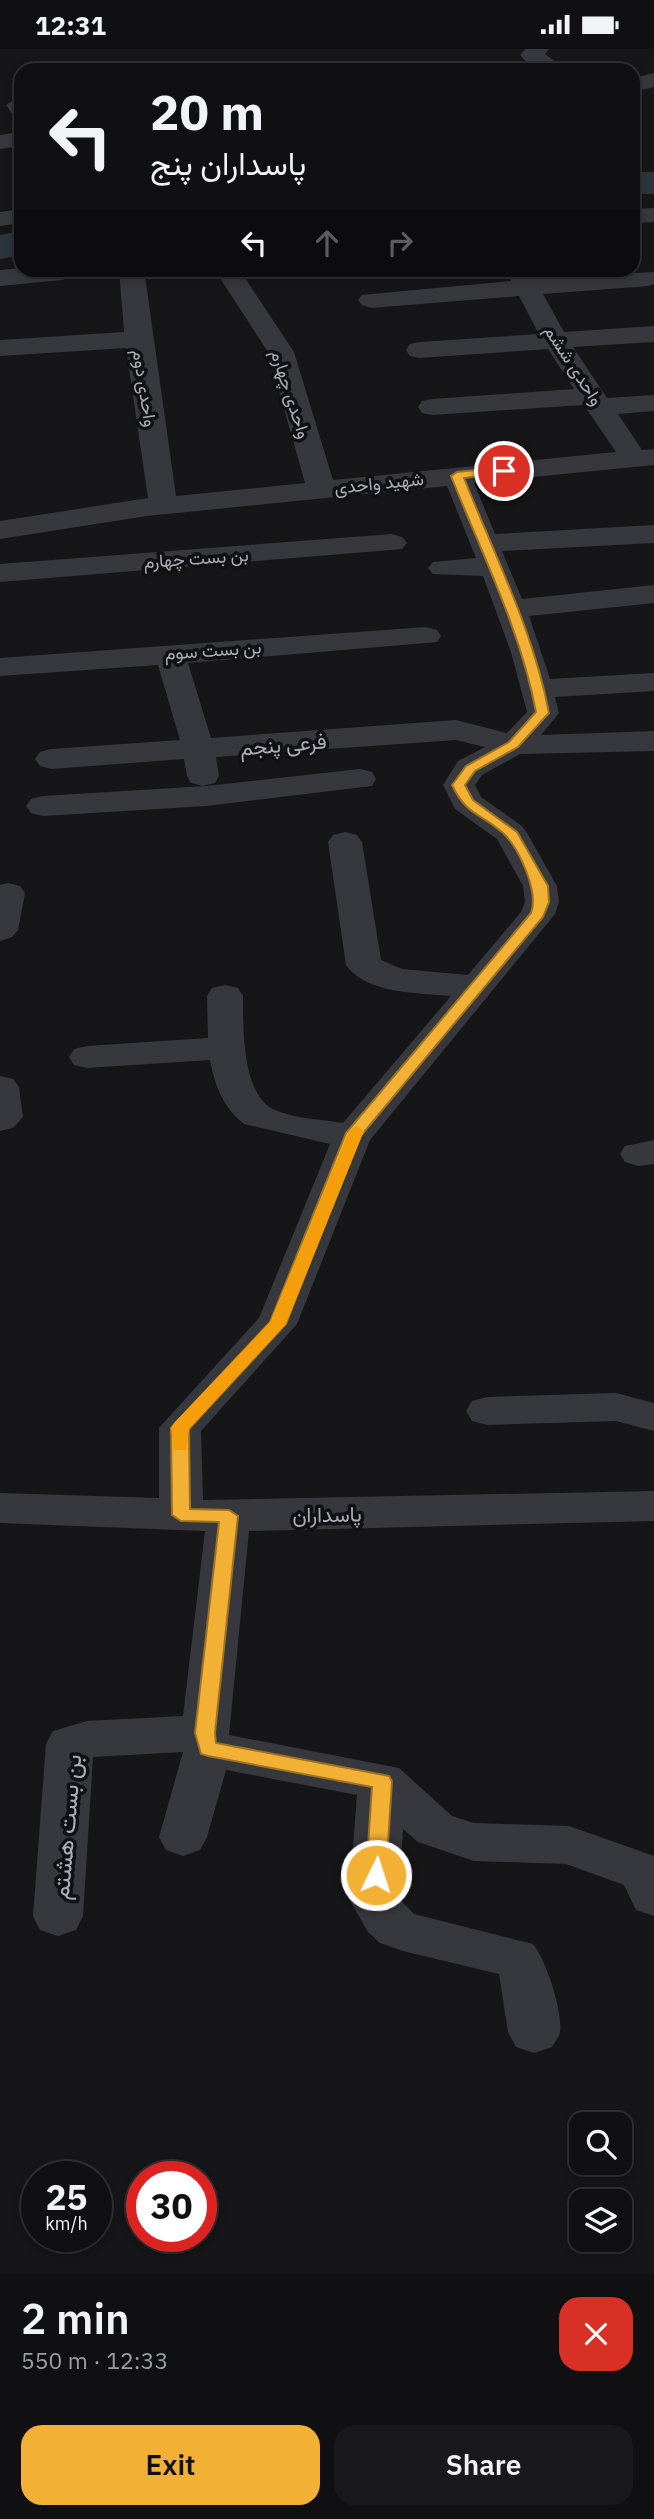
<!DOCTYPE html>
<html lang="en">
<head>
<meta charset="utf-8">
<style>
  body { margin:0; font-family:"IBM Plex Sans",Vazirmatn,sans-serif; background:#19191b; color:#f1f3f6; height:100vh; display:flex; flex-direction:column; font-size:26px; white-space:nowrap }
  * { box-sizing:border-box; margin:0 }
  p { font-size:23px; color:#9c9d9f }
  .icon { flex:none; width:38px; height:38px; fill:none; stroke:currentColor; stroke-width:2; stroke-linecap:round; stroke-linejoin:round }
  .map { position:relative; height:2225px; overflow:hidden }
  .details { display:flex; flex-direction:column; background:#101012; flex:1 }
  .details>* { flex:none }
  .banner { position:absolute; left:14px; top:14px; width:626px; height:214px; border-radius:21px; box-shadow:0 4px 10px #0003,0 0 0 2px #303032; background:#101012; color:#f1f3f6; overflow:hidden }
  .controls { position:absolute; left:569px; top:2063px; display:grid; gap:14px }
  .controls a { display:grid; place-items:center; width:63px; height:63px; border-radius:14px; background:#101012; box-shadow:0 4px 10px #0003,0 0 0 2px #303032; font-size:35px }
  .speed { position:absolute; left:21px; top:2112px; display:flex; gap:14px; font-size:35px; font-weight:700; text-align:center }
  .speed>* { display:grid; place-content:center; width:91px; height:91px; border-radius:50%; background:#101012; box-shadow:0 4px 10px #0003,0 0 0 2px #303032; line-height:1 }
  .speed small { font-size:18px; font-weight:400 }
  .speed .limit { border:10px solid #d22; background:#fff; color:#111 }
  .pin { position:absolute; display:grid; place-items:center; width:60px; height:60px; color:#fff; margin:-30px; border:4px solid #fff; border-radius:50%; box-shadow:0 2px 7px #0007 }
  .me { position:absolute; width:77px; margin:-38px; rotate:4deg; stroke-linejoin:round; filter:drop-shadow(0 0 5px #0008) }
  .turn { display:flex; align-items:center; gap:24px; height:147px; padding:0 21px; font-size:32px }
  .turn .icon { width:91px; height:91px; stroke-width:2.5 }
  .turn b { display:block; font-size:49px; line-height:60px }
  .lanes { display:flex; align-items:center; height:66px; padding:0 21px; background:#0003; justify-content:center; gap:35px; direction:ltr }
  .lanes .off { opacity:.35 }
  .round { display:grid; place-items:center; flex:none; width:74px; height:74px; border-radius:21px; background:#19191b }
  .summary { display:flex; align-items:center; justify-content:space-between; height:119px; padding:0 21px }
  h1 { font-size:42px; font-weight:600; line-height:52px }
  .primary-button { display:flex; gap:14px; margin-top:auto; padding:14px 21px }
  .primary-button a { flex:1; height:80px; border-radius:21px; background:#f2b134; color:#111; font-size:28px; font-weight:600; line-height:80px; text-align:center }
  .primary-button a+a { background:#19191b; color:#f1f3f6 }
  .status { display:flex; justify-content:space-between; align-items:center; height:49px; padding:0 35px; background:#101012; direction:ltr }
  .status svg { height:19px; fill:currentColor }
  .map>svg:first-child { display:block }
  .lines { fill:none; stroke-linecap:round; stroke-linejoin:round }
  .river { fill:#2c353c; fill-rule:evenodd }
  .minor { fill:#37383d; fill-rule:evenodd }
  .route { fill:#f2b134; stroke:#9d7322; stroke-width:2 }
  .slow { fill:#f59e0b }
  .labels { text-anchor:middle; dominant-baseline:central; stroke-width:7; stroke-linejoin:round; paint-order:stroke }
  .far-street-label { font-size:18px; fill:#a8adb8; stroke:#111113 }
  .street-label { font-size:21px; fill:#a8adb8; stroke:#111113 }
  .near-street-label { font-size:24px; fill:#a8adb8; stroke:#111113 }
</style>
</head>
<body>
<div class="status"><b>12:31</b><svg viewBox="0 0 49 12"><path d="M0 12V9h3v3zM5 12V6h3v6zM10 12V3h3v9zM15 12V0h3v12zM26 1h20v11H26zM47 4h2v5h-2z"/></svg></div>
<div class="map">
<svg width="654" height="2225" viewBox="0 0 654 2225">
  <rect width="100%" height="100%" fill="#161618"/>
  <g class="lines">
    <path class="river" d="M 634,123 L 654,123 L 654,145 L 634,145 Z
      M 21,182 L 21,206 L 0,210 L 0,186 Z"/>
    <path class="minor" d="M 525,0 L 549,0 L 545,5 L 567,21 C 548,21 533,22 520,6 Z
      M 654,24 L 654,38 L 634,43 L 634,29 Z
      M 17,49 L 21,49 L 21,68 L 13,66 L 6,56 Z
      M 21,83 L 21,97 L 0,100 L 0,86 Z
      M 654,159 L 654,173 L 634,174 L 634,160 Z
      M 21,160 L 21,174 L 0,177 L 0,163 Z
      M 21,219 L 73,220 L 75,223 L 71,228 L 62,231 L 0,237 L 0,221 Z
      M 119,220 L 144,220 L 176,447 L 305,434 L 268,303 L 214,220 L 239,220 L 294,303 L 333,431 L 616,403 L 584,356 L 432,366 L 422,364 L 418,358 L 422,352 L 432,350 L 574,340 L 548,300 L 419,309 L 410,307 L 406,301 L 410,295 L 419,293 L 539,285 L 519,247 L 371,259 L 362,256 L 358,251 L 362,246 L 511,232 L 505,220 L 530,220 L 535,230 L 654,223 L 654,235 L 649,237 L 543,245 L 564,283 L 654,277 L 654,293 L 573,298 L 607,349 L 654,346 L 654,362 L 618,365 L 642,401 L 654,400 L 654,416 L 474,434 L 495,485 L 654,476 L 654,494 L 502,502 L 522,550 L 654,536 L 654,554 L 529,567 L 550,630 L 654,624 L 654,642 L 555,648 L 559,664 L 541,686 L 654,682 L 654,702 L 520,705 L 482,726 L 475,736 L 481,748 L 522,777 L 527,784 L 557,837 L 559,853 L 555,865 L 370,1091 L 297,1275 L 201,1382 L 203,1451 L 654,1442 L 654,1472 L 249,1482 L 229,1686 L 399,1719 L 452,1767 L 474,1774 L 569,1777 L 654,1807 L 654,1867 L 636,1861 L 624,1836 L 566,1815 L 474,1812 L 418,1793 L 403,1780 L 399,1849 L 414,1865 L 533,1895 C 546,1911 563,1962 560,1983 C 559,1988 554,1994 552,1998 L 534,2004 L 516,1998 L 508,1983 L 499,1925 L 403,1902 L 380,1894 L 368,1883 L 349,1850 L 357,1746 L 226,1721 L 207,1788 L 200,1801 L 183,1807 L 166,1801 L 159,1788 L 183,1703 L 93,1708 L 83,1867 L 76,1881 L 58,1887 L 40,1881 L 33,1867 L 46,1695 L 53,1682 L 87,1672 L 183,1667 L 205,1482 L 0,1474 L 0,1444 L 159,1449 L 159,1379 L 259,1269 L 330,1095 L 244,1075 C 223,1058 215,1037 210,1011 L 87,1019 L 74,1016 L 69,1008 L 74,1000 L 87,997 L 208,989 L 207,947 L 212,939 L 225,936 L 238,939 L 243,947 C 243,977 242,1045 273,1060 C 293,1070 321,1070 343,1074 L 451,947 C 419,944 366,945 346,916 L 328,793 L 333,786 L 345,783 L 357,786 L 362,793 L 381,911 L 402,920 L 468,926 L 521,863 L 525,853 L 523,837 L 497,790 L 455,760 L 443,736 L 458,712 L 485,698 L 456,691 L 216,708 L 219,727 L 215,734 L 203,737 L 191,734 L 187,727 L 184,710 L 51,720 L 40,717 L 35,710 L 40,703 L 51,700 L 180,691 L 158,616 L 0,627 L 0,609 L 426,578 L 437,581 L 441,587 L 437,593 L 188,614 L 211,689 L 456,671 L 507,684 L 527,663 L 511,603 L 483,527 L 433,525 L 428,519 L 433,513 L 476,509 L 447,437 L 147,467 L 0,490 L 0,472 L 148,449 L 126,299 L 0,307 L 0,291 L 124,283 Z
      M 392,485 L 402,488 L 407,494 L 402,500 L 0,533 L 0,515 Z
      M 360,720 L 372,723 L 376,730 L 372,737 L 206,757 L 43,767 L 31,764 L 26,757 L 31,750 L 43,747 L 206,737 Z
      M 8,834 L 20,837 L 25,844 L 18,881 L 12,888 L 0,892 L 0,836 Z
      M 0,1027 L 13,1030 L 19,1038 L 23,1068 L 13,1079 L 0,1082 Z
      M 654,1091 L 654,1115 L 639,1117 L 625,1113 L 620,1105 L 625,1097 Z
      M 616,1344 L 654,1354 L 654,1382 L 616,1372 L 487,1376 L 472,1372 L 466,1362 L 472,1352 L 487,1348 Z"/>
  </g>
  <path class="route" d="M 504,418 L 510,422 L 508,424 L 464,429 C 494,505 534,583 549,664 L 518,698 L 475,722 L 465,736 L 473,751 L 517,783 L 548,837 L 549,853 L 543,868 L 359,1089 L 286,1275 L 189,1380 L 190,1460 L 229,1461 L 238,1467 L 215,1684 L 216,1694 L 389,1727 L 392,1732 L 386,1826 L 383,1832 L 369,1832 L 366,1826 L 372,1738 L 208,1707 L 201,1705 L 195,1684 L 219,1473 L 181,1472 L 172,1466 L 171,1379 L 270,1273 L 346,1084 L 531,864 C 539,843 519,799 503,784 C 480,764 466,766 452,736 L 466,717 L 509,693 L 536,663 C 521,582 481,503 451,427 L 457,423 Z"/>
  <path class="slow" d="M 356,1077 L 364,1082 L 286,1275 L 189,1380 L 186,1401 L 174,1401 L 171,1379 L 174,1374 L 270,1273 L 349,1082 Z"/>
  <g class="labels">
    <g class="far-street-label">
      <text transform="translate(574 316) rotate(57)">واحدی ششم</text>
      <text transform="translate(145 339) rotate(81)">واحدی دوم</text>
      <text transform="translate(291 345) rotate(72)">واحدی چهارم</text>
      <text transform="translate(379 434) rotate(-6)">شهید واحدی</text>
      <text transform="translate(196 509) rotate(-4)">بن بست چهارم</text>
      <text transform="translate(213 601) rotate(-4)">بن بست سوم</text>
    </g>
    <g class="street-label">
      <text transform="translate(283 695) rotate(-5)">فرعی پنجم</text>
      <text transform="translate(327 1465) rotate(-1)">پاسداران</text>
    </g>
    <g class="near-street-label">
      <text transform="translate(66 1778) rotate(-85)">بن بست هشتم</text>
    </g>
  </g>
</svg>
<div class="controls">
<a><svg class="icon" aria-label="search" viewBox="0 0 24 24"><circle cx="10" cy="10" r="6"/><path d="M15 15l6 6"/></svg></a>
<a><svg class="icon" aria-label="layers" viewBox="0 0 24 24"><path d="M12 4l9 5-9 5-9-5zM3 14l9 5 9-5"/></svg></a>
</div>
<div class="speed"><div>25<small>km/h</small></div><div class="limit">30</div></div>
<div class="pin" style="left:504px;top:422px;background:#d93025"><svg class="icon" aria-label="arrive" viewBox="0 0 24 24"><path d="M6 21V4h12l-3 4 3 4H6"/></svg></div>
<svg class="me" style="left:376px;top:1826px" viewBox="-20 -20 40 40"><circle r="17" fill="#f2b134" stroke="#fff" stroke-width="3"/><path d="M0-11L8 9 0 5-8 9z" fill="#fff"/></svg>
<div class="banner">
<div class="turn"><svg class="icon" aria-label="left" viewBox="0 0 24 24"><path d="M17 20v-9H6M10 6l-5 5 5 5"/></svg><div><b>20 m</b>پاسداران پنج</div></div>
<div class="lanes"><svg class="icon" aria-label="left" viewBox="0 0 24 24"><path d="M17 20v-9H6M10 6l-5 5 5 5"/></svg><svg class="icon off" aria-label="ahead" viewBox="0 0 24 24"><path d="M12 20V5M6 11l6-6 6 6"/></svg><svg class="icon off" aria-label="right" viewBox="0 0 24 24"><path d="M7 20v-9h11M14 6l5 5-5 5"/></svg></div>
</div>
</div>
<section class="details">
<div class="summary"><div><h1>2 min</h1><p>550 m · 12:33</p></div><a class="round" style="background:#d93025;color:#fff"><svg class="icon" aria-label="close" viewBox="0 0 24 24"><path d="M6 6l12 12M18 6L6 18"/></svg></a></div>
<div class="primary-button"><a>Exit</a><a>Share</a></div>
</section>
</body>
</html>
